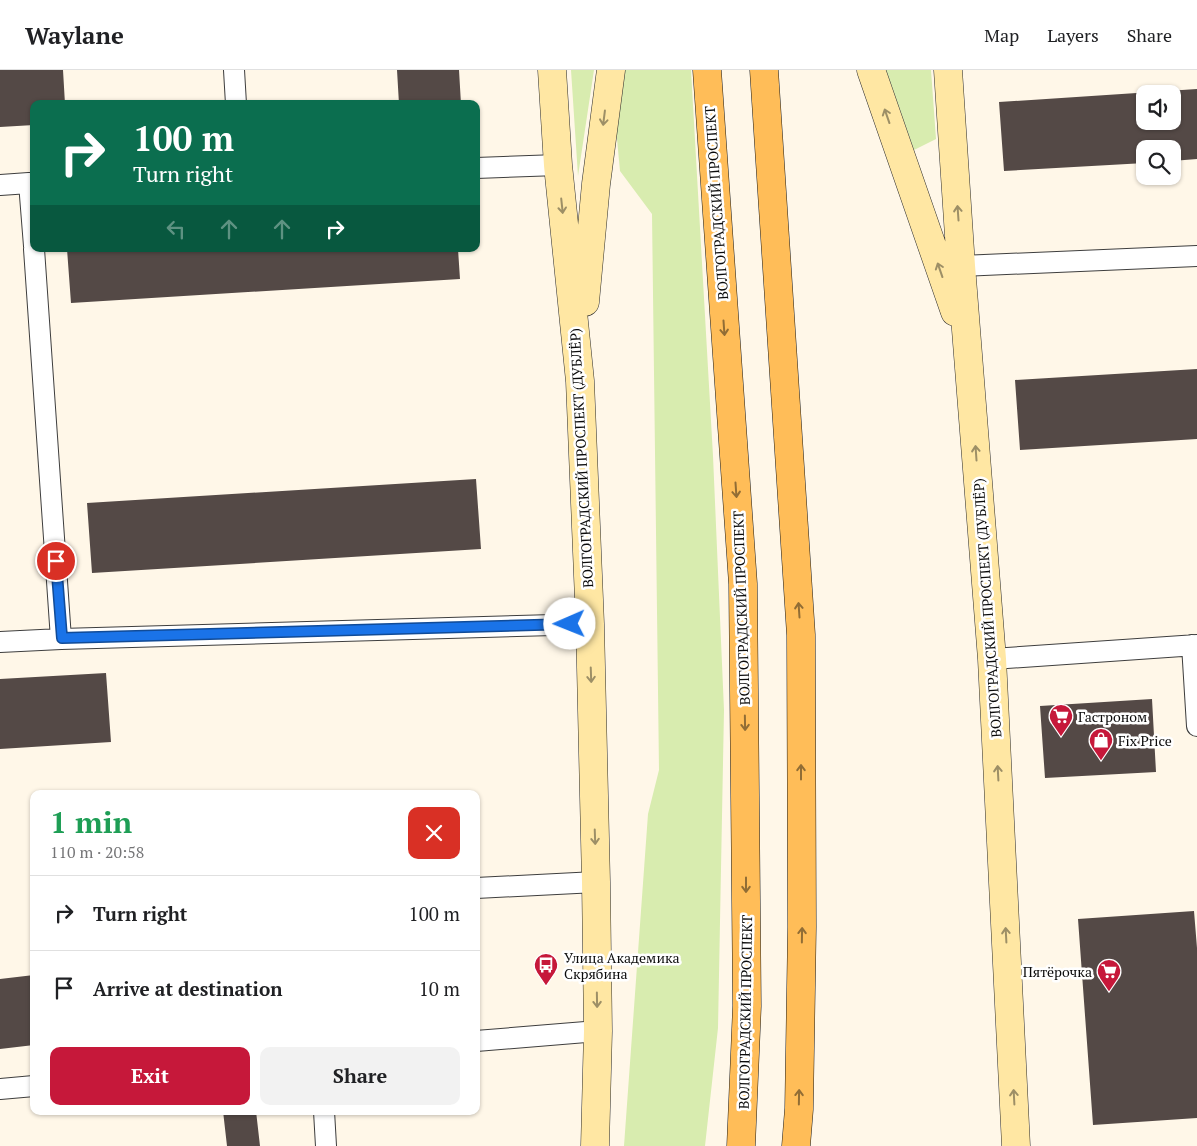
<!DOCTYPE html>
<html lang="en">
<head>
<meta charset="utf-8">
<style>
  body { margin:0; font-family:"PT Serif",serif; background:#f2f2f2; color:#202124; height:100vh; display:flex; flex-direction:column; font-size:19px; white-space:nowrap }
  * { box-sizing:border-box; margin:0 }
  p { font-size:16px; color:#757577 }
  .icon { flex:none; width:28px; height:28px; fill:none; stroke:currentColor; stroke-width:2; stroke-linecap:round; stroke-linejoin:round }
  .map { position:relative; flex:1; overflow:hidden }
  .side { position:absolute; left:30px; top:720px; width:450px; height:325px; display:flex; flex-direction:column; background:#fff; border-radius:10px; box-shadow:0 1px 4px #0004 }
  .side>* { flex:none }
  .hud { position:absolute; left:30px; top:30px; width:450px; height:152px; border-radius:10px; box-shadow:0 1px 4px #0004; background:#0b6e4f; color:#fff; overflow:hidden }
  .fabs { position:absolute; left:1136px; top:15px; display:grid; gap:10px }
  .fabs a { display:grid; place-items:center; width:45px; height:45px; border-radius:10px; background:#fff; box-shadow:0 1px 4px #0004; font-size:25px }
  .pin { position:absolute; display:grid; place-items:center; width:42px; height:42px; color:#fff; margin:-21px; border:2px solid #fff; border-radius:50%; box-shadow:0 1px 5px #0007 }
  .me { position:absolute; width:55px; margin:-28px; rotate:269deg; stroke-linejoin:round; filter:drop-shadow(0 0 4px #0008) }
  .turn { display:flex; align-items:center; gap:18px; height:105px; padding:0 20px; font-size:22px }
  .turn .icon { width:65px; height:65px; stroke-width:2.5 }
  .turn b { display:block; font-size:35px; line-height:42px }
  .lanes { display:flex; align-items:center; height:48px; padding:0 20px; background:#0003; justify-content:center; gap:25px; direction:ltr }
  .lanes .off { opacity:.35 }
  .round { display:grid; place-items:center; flex:none; width:52px; height:52px; border-radius:10px; background:#f2f2f2 }
  .overview { display:flex; align-items:center; justify-content:space-between; height:85px; padding:0 20px }
  h1 { font-size:30px; font-weight:600; line-height:38px; color:#1e9e55 }
  .button { display:flex; gap:10px; margin-top:auto; padding:10px 20px }
  .button a { flex:1; height:58px; border-radius:10px; background:#c6183a; color:#fff; font-size:20px; font-weight:600; line-height:58px; text-align:center }
  .button a+a { background:#f2f2f2; color:#202124 }
  ul { padding:0; list-style:none }
  li { display:flex; align-items:center; gap:15px; height:75px; padding:0 20px; border-top:1px solid #e0e0e0 }
  li div { flex:1 }
  li b { display:block; font-size:19px }
  li em { font-style:normal }
  header { display:flex; align-items:center; gap:30px; box-sizing:border-box; height:70px; padding:0 25px; background:#fff; border-bottom:1px solid #e0e0e0 }
  header strong { font-size:24px }
  nav { display:flex; gap:28px; margin-inline-start:auto; font-size:18px }
  .map>svg:first-child { display:block }
  .green { fill:#d8ecaf }
  .building { fill:#544946; fill-rule:evenodd }
  .lines { fill:none; stroke-linecap:round; stroke-linejoin:round }
  .lane-casing { stroke:#3e3e3e; stroke-width:22 }
  .secondary-casing { stroke:#2d2d2d; stroke-width:29 }
  .primary-casing { stroke:#1c1c1c; stroke-width:29 }
  .lane { stroke:#fff; stroke-width:20 }
  .secondary { stroke:#ffe7a3; stroke-width:28 }
  .primary { stroke:#ffbd58; stroke-width:28 }
  .oneway { stroke:#9d8f66 }
  .oneway2 { stroke:#916d35 }
  .route-casing { stroke:#114b97; stroke-width:12 }
  .route { stroke:#1a73e8; stroke-width:9 }
  .labels { text-anchor:middle; dominant-baseline:central; stroke-width:5; stroke-linejoin:round; paint-order:stroke }
  .street-label { font-size:14px; fill:#0b0b0b; stroke:#fff }
  .poi-label { font-size:14px; fill:#0b0b0b; stroke:#fff; text-anchor:start }
</style>
</head>
<body>
<header>
<strong>Waylane</strong>
<nav><a>Map</a><a>Layers</a><a>Share</a></nav>
</header>
<div class="map">
<svg width="1197" height="1076" viewBox="0 0 1197 1076">
  <rect width="100%" height="100%" fill="#fff7e8"/>
  <path class="green" d="M 571,0 L 594,0 L 578,106 Z
    M 623,0 L 691,0 L 713,386 L 724,640 L 718,958 L 705,1076 L 624,1076 L 648,744 L 659,700 L 652,144 L 620,101 L 615,48 Z
    M 886,0 L 931,0 L 936,69 L 914,80 Z"/>
  <path class="building" d="M 0,0 L 63,0 L 65,34 L 34,34 L 34,55 L 0,57 Z
    M 397,0 L 459,0 L 461,34 L 399,34 Z
    M 1197,19 L 1197,89 L 1172,91 L 1172,79 L 1145,79 L 1145,93 L 1004,101 L 999,32 ZM 1145,24 L 1172,24 L 1172,51 L 1145,51 Z
    M 67,179 L 458,179 L 460,209 L 71,233 Z
    M 1197,299 L 1197,369 L 1020,380 L 1015,310 Z
    M 476,409 L 481,479 L 92,503 L 87,433 Z
    M 106,603 L 111,672 L 0,679 L 0,609 Z
    M 1152,629 L 1156,702 L 1045,708 L 1040,636 Z
    M 1194,841 L 1197,878 L 1197,1048 L 1093,1055 L 1078,849 Z
    M 34,905 L 34,975 L 0,979 L 0,909 Z
    M 223,1041 L 256,1041 L 260,1076 L 227,1076 Z"/>
  <g class="lines">
    <g class="lane-casing">
      <path id="lane" d="M 234,0 L 236,34
        M 476,98 L 558,95
        M 34,113 L 29,113 L 34,176
        M 0,115 L 29,113
        M 34,179 L 61,569 L 590,554
        M 961,196 L 1197,186
        M 0,572 L 61,569
        M 1192,575 L 1197,656
        M 992,589 L 1197,575
        M 476,818 L 596,812
        M 476,971 L 598,961
        M 0,1019 L 34,1016
        M 324,1041 L 326,1076"/>
    </g>
    <g class="secondary-casing">
      <path id="secondary" d="M 552,0 L 558,95 L 580,311 L 590,554 L 596,812 L 598,961 L 595,1076
        M 871,0 L 955,242
        M 948,0 L 961,196 L 992,589 L 1016,1076
        M 585,232 L 596,114 L 611,0"/>
    </g>
    <g class="primary-casing">
      <path id="primary" d="M 707,0 L 743,514 L 747,936 L 741,1076
        M 764,0 L 801,565 L 802,857 L 799,1039 L 796,1076"/>
    </g>
    <use href="#lane" class="lane"/>
    <use href="#secondary" class="secondary"/>
    <use href="#primary" class="primary"/>
  </g>
  <defs><path id="oneway-shaft" d="M-6 0H5M1.5-3L5.5 0L1.5 3" fill="none" stroke-width="1.6" stroke-linecap="round" stroke-linejoin="round" transform="scale(1.25)"/></defs>
  <g class="oneway">
    <use href="#oneway-shaft" transform="translate(887 46) rotate(-109)"/>
    <use href="#oneway-shaft" transform="translate(604 48) rotate(97)"/>
    <use href="#oneway-shaft" transform="translate(562 136) rotate(84)"/>
    <use href="#oneway-shaft" transform="translate(958 143) rotate(-94)"/>
    <use href="#oneway-shaft" transform="translate(940 200) rotate(-109)"/>
    <use href="#oneway-shaft" transform="translate(976 383) rotate(-94)"/>
    <use href="#oneway-shaft" transform="translate(591 605) rotate(88)"/>
    <use href="#oneway-shaft" transform="translate(998 703) rotate(-93)"/>
    <use href="#oneway-shaft" transform="translate(595 767) rotate(88)"/>
    <use href="#oneway-shaft" transform="translate(1006 865) rotate(-93)"/>
    <use href="#oneway-shaft" transform="translate(597 930) rotate(89)"/>
    <use href="#oneway-shaft" transform="translate(1014 1027) rotate(-93)"/>
  </g>
  <g class="oneway2">
    <use href="#oneway-shaft" transform="translate(724 258) rotate(86)"/>
    <use href="#oneway-shaft" transform="translate(736 420) rotate(86)"/>
    <use href="#oneway-shaft" transform="translate(799 540) rotate(-94)"/>
    <use href="#oneway-shaft" transform="translate(745 653) rotate(89)"/>
    <use href="#oneway-shaft" transform="translate(801 702) rotate(-90)"/>
    <use href="#oneway-shaft" transform="translate(746 815) rotate(90)"/>
    <use href="#oneway-shaft" transform="translate(802 865) rotate(-89)"/>
    <use href="#oneway-shaft" transform="translate(799 1027) rotate(-89)"/>
  </g>
  <g class="lines">
    <g class="route-casing">
      <path id="route" d="M 56,491 L 62,568 L 570,554"/>
    </g>
    <use href="#route" class="route"/>
  </g>
  <defs>
    <g id="supermarket-pin" transform="scale(1.25)"><path d="M0 17L-7.5 6A9.5 9.5 0 1 1 7.5 6Z" fill="#c6183a" stroke="#fff"/><path d="M-6-5.5h2.5l.6 2H6L4.5 2H-2.5L-4.4-4H-6ZM-1.5 3.2a1.3 1.3 0 1 0 .1 0ZM3 3.2a1.3 1.3 0 1 0 .1 0Z" fill="#fff"/></g>
    <g id="shop-pin" transform="scale(1.25)"><path d="M0 17L-7.5 6A9.5 9.5 0 1 1 7.5 6Z" fill="#c6183a" stroke="#fff"/><path d="M-5-2.5h2.3a2.7 3.5 0 0 1 5.4 0H5L5.5 6h-11ZM-1.5-2.5h3a1.5 2.3 0 0 0-3 0Z" fill="#fff"/></g>
    <g id="bus-pin" transform="scale(1.25)"><path d="M0 17L-7.5 6A9.5 9.5 0 1 1 7.5 6Z" fill="#c6183a" stroke="#fff"/><path d="M-5-6H5V4H4V6H2V4H-2V6H-4V4H-5ZM-3.5-4V0h7V-4ZM-3.5 1.2v1.5H-2V1.2ZM2 1.2v1.5H3.5V1.2Z" fill="#fff"/></g>
  </defs>
  <g fill-rule="evenodd">
    <use href="#supermarket-pin" x="1061" y="646"/>
    <use href="#shop-pin" x="1101" y="670"/>
    <use href="#bus-pin" x="546" y="895"/>
    <use href="#supermarket-pin" x="1109" y="901"/>
  </g>
  <g class="labels">
    <g class="street-label">
      <text transform="translate(716 133) rotate(-94)">ВОЛГОГРАДСКИЙ ПРОСПЕКТ</text>
      <text transform="translate(581 388) rotate(-93)">ВОЛГОГРАДСКИЙ ПРОСПЕКТ (ДУБЛЁР)</text>
      <text transform="translate(741 538) rotate(-92)">ВОЛГОГРАДСКИЙ ПРОСПЕКТ</text>
      <text transform="translate(987 538) rotate(-94)">ВОЛГОГРАДСКИЙ ПРОСПЕКТ (ДУБЛЁР)</text>
      <text transform="translate(745 942) rotate(-89)">ВОЛГОГРАДСКИЙ ПРОСПЕКТ</text>
    </g>
    <g class="poi-label">
      <text x="1078" y="646">Гастроном</text>
      <text x="1118" y="670">Fix Price</text>
      <text x="564" y="887">Улица Академика<tspan x="564" dy="16">Скрябина</tspan></text>
      <text x="1092" y="901" text-anchor="end">Пятёрочка</text>
    </g>
  </g>
</svg>
<div class="fabs">
<a><svg class="icon" aria-label="sound" viewBox="0 0 24 24"><path d="M4 9h4l5-4v14l-5-4H4zM17 9q2 3 0 6"/></svg></a>
<a><svg class="icon" aria-label="search" viewBox="0 0 24 24"><circle cx="10" cy="10" r="6"/><path d="M15 15l6 6"/></svg></a>
</div>
<div class="pin" style="left:56px;top:491px;background:#d93025"><svg class="icon" aria-label="arrive" viewBox="0 0 24 24"><path d="M6 21V4h12l-3 4 3 4H6"/></svg></div>
<svg class="me" style="left:570px;top:554px" viewBox="-20 -20 40 40"><circle r="19" fill="#fff"/><path d="M0-13L10 11 0 6-10 11z" fill="#1a73e8"/></svg>
<div class="hud">
<div class="turn"><svg class="icon" aria-label="right" viewBox="0 0 24 24"><path d="M7 20v-9h11M14 6l5 5-5 5"/></svg><div><b>100 m</b>Turn right</div></div>
<div class="lanes"><svg class="icon off" aria-label="left" viewBox="0 0 24 24"><path d="M17 20v-9H6M10 6l-5 5 5 5"/></svg><svg class="icon off" aria-label="ahead" viewBox="0 0 24 24"><path d="M12 20V5M6 11l6-6 6 6"/></svg><svg class="icon off" aria-label="ahead" viewBox="0 0 24 24"><path d="M12 20V5M6 11l6-6 6 6"/></svg><svg class="icon" aria-label="right" viewBox="0 0 24 24"><path d="M7 20v-9h11M14 6l5 5-5 5"/></svg></div>
</div>
<section class="side">
<div class="overview"><div><h1>1 min</h1><p>110 m · 20:58</p></div><a class="round" style="background:#d93025;color:#fff"><svg class="icon" aria-label="close" viewBox="0 0 24 24"><path d="M6 6l12 12M18 6L6 18"/></svg></a></div>
<ul>
<li><svg class="icon" aria-label="right" viewBox="0 0 24 24"><path d="M7 20v-9h11M14 6l5 5-5 5"/></svg><div><b>Turn right</b></div><em>100 m</em></li>
<li><svg class="icon" aria-label="arrive" viewBox="0 0 24 24"><path d="M6 21V4h12l-3 4 3 4H6"/></svg><div><b>Arrive at destination</b></div><em>10 m</em></li>
</ul>
<div class="button"><a>Exit</a><a>Share</a></div>
</section>
</div>
</body>
</html>
